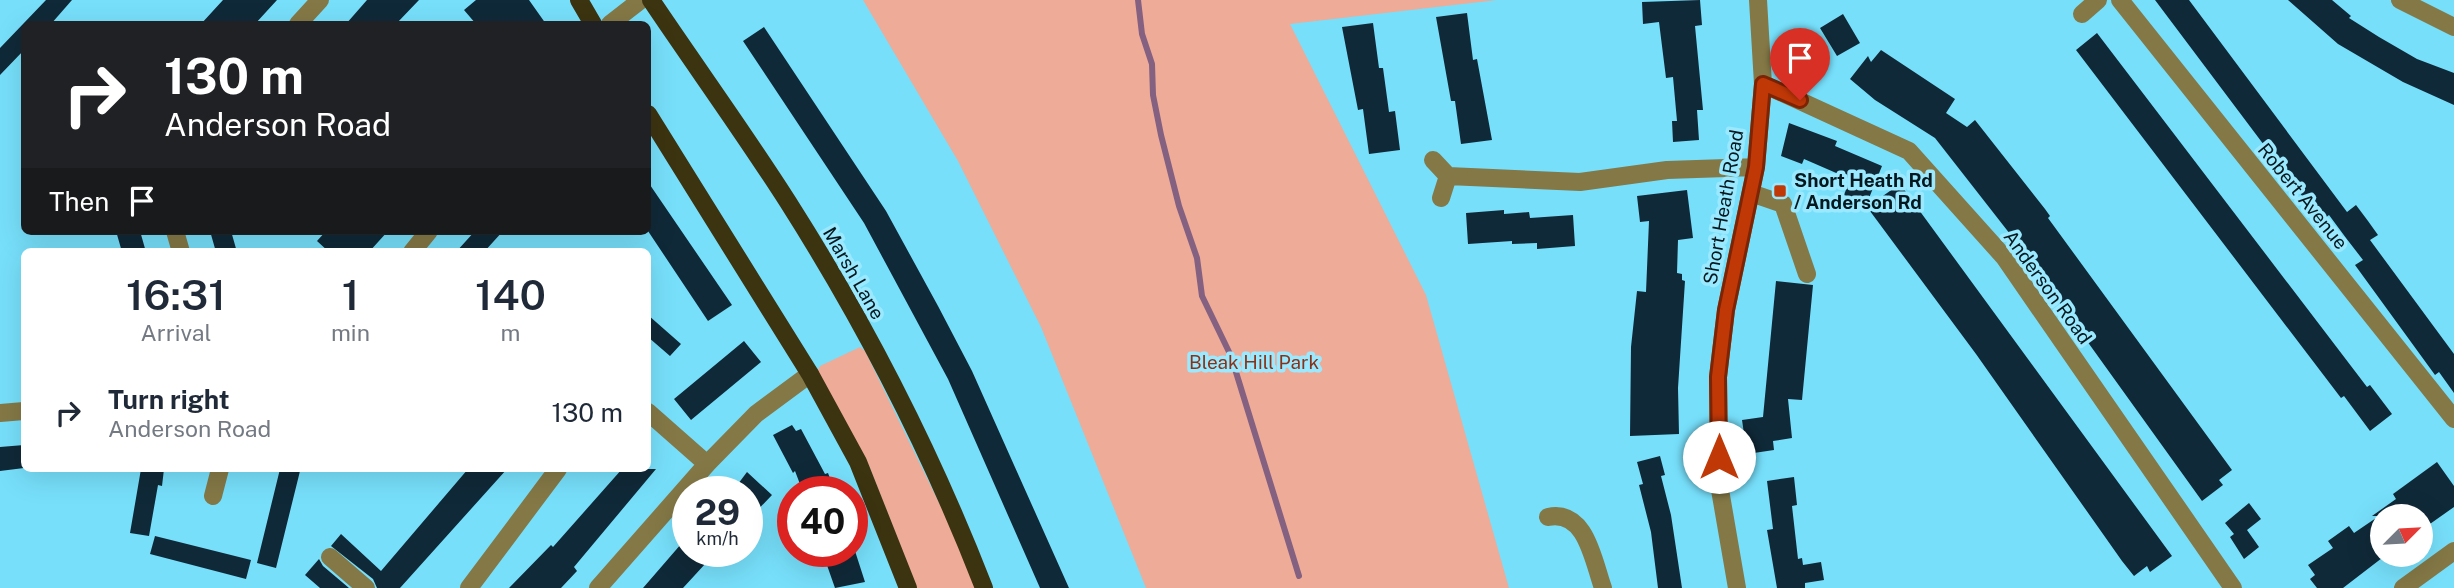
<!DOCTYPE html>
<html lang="en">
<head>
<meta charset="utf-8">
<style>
  body { margin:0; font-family:"Public Sans",sans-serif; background:#f2f2f3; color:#1f2937; height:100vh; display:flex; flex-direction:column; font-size:26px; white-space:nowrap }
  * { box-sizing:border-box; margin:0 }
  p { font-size:23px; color:#747a83 }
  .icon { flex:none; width:38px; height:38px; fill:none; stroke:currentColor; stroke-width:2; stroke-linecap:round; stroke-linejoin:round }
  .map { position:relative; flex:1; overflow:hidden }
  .panel { position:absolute; left:21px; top:248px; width:630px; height:224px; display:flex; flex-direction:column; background:#fff; border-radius:10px; box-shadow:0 7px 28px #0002 }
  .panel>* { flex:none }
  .banner { position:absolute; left:21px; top:21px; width:630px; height:214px; border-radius:10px; box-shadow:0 7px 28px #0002; background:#202124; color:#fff; overflow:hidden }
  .needle { width:46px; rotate:66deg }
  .controls { position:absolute; left:2370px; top:504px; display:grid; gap:14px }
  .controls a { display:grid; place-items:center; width:63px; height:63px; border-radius:50%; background:#fff; box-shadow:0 7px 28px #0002; font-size:35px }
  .speed { position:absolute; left:672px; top:476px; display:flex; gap:14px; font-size:35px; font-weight:700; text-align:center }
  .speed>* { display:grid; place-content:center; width:91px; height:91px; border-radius:50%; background:#fff; box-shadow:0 7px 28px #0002; line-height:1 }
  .speed small { font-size:18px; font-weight:400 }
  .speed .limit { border:10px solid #d22; background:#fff; color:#111 }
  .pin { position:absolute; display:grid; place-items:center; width:60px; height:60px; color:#fff; margin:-72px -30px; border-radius:50% 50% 50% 0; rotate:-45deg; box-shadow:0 0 7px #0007 }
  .pin .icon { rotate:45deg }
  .me { position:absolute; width:77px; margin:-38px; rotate:0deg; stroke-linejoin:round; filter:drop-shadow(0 0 5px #0008) }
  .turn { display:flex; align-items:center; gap:24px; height:147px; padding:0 28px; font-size:32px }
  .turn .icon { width:91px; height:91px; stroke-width:2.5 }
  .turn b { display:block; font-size:49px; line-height:60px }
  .then { display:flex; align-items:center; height:66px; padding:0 28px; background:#0003; gap:14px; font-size:26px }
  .eta { display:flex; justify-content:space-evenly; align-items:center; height:119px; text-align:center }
  .eta b { font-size:42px; font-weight:600; line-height:49px }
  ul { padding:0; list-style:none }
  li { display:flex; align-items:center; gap:21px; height:91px; padding:0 28px }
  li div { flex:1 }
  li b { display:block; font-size:26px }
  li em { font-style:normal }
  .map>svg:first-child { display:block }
  .green { fill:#edab98 }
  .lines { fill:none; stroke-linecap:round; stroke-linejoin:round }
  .stream { stroke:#846081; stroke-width:6 }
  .building { fill:#102938 }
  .minor { stroke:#847846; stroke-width:18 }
  .major { stroke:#3c3310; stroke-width:18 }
  .route-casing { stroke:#7d2405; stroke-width:18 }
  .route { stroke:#c13807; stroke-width:12 }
  .poi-dot { fill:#c13807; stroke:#9ae9ff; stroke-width:2.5 }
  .labels { text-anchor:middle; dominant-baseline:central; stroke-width:7; stroke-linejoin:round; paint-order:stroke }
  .poi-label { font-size:19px; font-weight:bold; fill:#02181e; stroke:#9ae9ff; text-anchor:start }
  .street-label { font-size:19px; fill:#02181e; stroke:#9ae9ff }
  .park-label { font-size:19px; fill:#8a3218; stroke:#9ae9ff }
</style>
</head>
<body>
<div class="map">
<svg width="2454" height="588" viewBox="0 0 2454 588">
  <rect width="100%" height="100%" fill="#77dffa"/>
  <path class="green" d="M 863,0 L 1497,0 L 1290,24 L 1426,295 L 1509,588 L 1146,588 L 1041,327 L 958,161 Z
    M 860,347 L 865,351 L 944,513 L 976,588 L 917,588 L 869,466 L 817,372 L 820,366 Z"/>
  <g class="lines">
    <path class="stream" d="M 1138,0 L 1142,34 L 1152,64 L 1153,95 L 1161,135 L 1179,206 L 1197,258 L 1202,296 L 1231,356 L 1299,576"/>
  </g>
  <path class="building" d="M 46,0 L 72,0 L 51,24 L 24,24 L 24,50 L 0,75 L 0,48 Z
    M 223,0 L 277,0 L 255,24 L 201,24 Z
    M 367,0 L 419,0 L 396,24 L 346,24 Z
    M 476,0 L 529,0 L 546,24 L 476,24 L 464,10 Z
    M 1700,0 L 1702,25 L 1695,26 L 1703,110 L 1697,110 L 1699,140 L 1673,142 L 1672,121 L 1677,121 L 1673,77 L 1666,78 L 1659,22 L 1643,24 L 1642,2 Z
    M 2155,0 L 2189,0 L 2347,212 L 2356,205 L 2368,221 L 2378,235 L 2370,240 L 2454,354 L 2454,393 L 2439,372 L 2435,375 L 2355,265 L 2363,260 L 2346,238 L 2329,215 L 2321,221 Z
    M 2288,0 L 2332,0 L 2351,16 L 2349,18 L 2379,37 L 2417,59 L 2454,73 L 2454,105 L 2403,82 L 2338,44 Z
    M 1467,13 L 1473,60 L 1477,59 L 1492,140 L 1461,144 L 1455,101 L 1451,101 L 1436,17 Z
    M 1843,14 L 1860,43 L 1837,56 L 1820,28 Z
    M 1373,23 L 1379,68 L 1383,68 L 1389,112 L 1395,111 L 1400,150 L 1369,154 L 1363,109 L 1358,110 L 1342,27 Z
    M 764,27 L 886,211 L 938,306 L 972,371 L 1069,588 L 1040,588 L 948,379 L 864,223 L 743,41 Z
    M 2097,33 L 2367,387 L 2370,385 L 2392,414 L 2370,431 L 2344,396 L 2341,398 L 2076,50 Z
    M 1881,50 L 1955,99 L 1946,113 L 1967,127 L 1975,120 L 2045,209 L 2050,216 L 2048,218 L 2232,470 L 2219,480 L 2223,485 L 2202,501 L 2010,234 L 1935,138 L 1875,100 L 1850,79 L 1868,56 L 1871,62 Z
    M 1789,123 L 1837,141 L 1835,146 L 1882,166 L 1867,203 L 1844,195 L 1850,179 L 1804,159 L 1802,164 L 1781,156 Z
    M 648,182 L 732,305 L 708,321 L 648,231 Z
    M 1900,184 L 2172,556 L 2150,572 L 2147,566 L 2134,576 L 2122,561 L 1976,354 L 1867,207 Z
    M 1687,190 L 1693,238 L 1678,240 L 1677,273 L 1682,274 L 1682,280 L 1685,281 L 1678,388 L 1679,434 L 1630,436 L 1631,347 L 1637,291 L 1646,292 L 1649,221 L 1640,222 L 1637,196 Z
    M 1504,210 L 1504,214 L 1529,212 L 1530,218 L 1573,215 L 1575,246 L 1537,249 L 1537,243 L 1512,244 L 1512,241 L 1468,244 L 1466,213 Z
    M 116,231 L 140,231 L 146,252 L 122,252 Z
    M 210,231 L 231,231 L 237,252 L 216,252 Z
    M 326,231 L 388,231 L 369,252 L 329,252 L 317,241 Z
    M 475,231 L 503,231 L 484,252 L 456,252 Z
    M 1776,281 L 1813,285 L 1802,400 L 1788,399 L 1792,438 L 1773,441 L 1774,450 L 1747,454 L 1742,420 L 1763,417 Z
    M 648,315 L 681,344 L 670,356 L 648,337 Z
    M 744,341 L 761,362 L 691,420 L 674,399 Z
    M 792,425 L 796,431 L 801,429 L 825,474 L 828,473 L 835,492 L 803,492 L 795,471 L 793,473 L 773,435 Z
    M 24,445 L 24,468 L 0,471 L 0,447 Z
    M 1660,456 L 1665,475 L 1661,476 L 1671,515 L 1682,588 L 1658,588 L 1651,532 L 1639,485 L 1643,484 L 1637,462 Z
    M 2437,462 L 2454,486 L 2454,507 L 2420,531 L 2420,516 L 2382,516 L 2382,558 L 2343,588 L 2317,588 L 2310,579 L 2315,575 L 2308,565 L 2333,548 L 2328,541 L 2349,526 L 2354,533 L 2379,516 L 2372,516 L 2396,499 L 2393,494 Z
    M 141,469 L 164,469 L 162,486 L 158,485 L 149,536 L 130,533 Z
    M 280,469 L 300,471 L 276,568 L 257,563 Z
    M 468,469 L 507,469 L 400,588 L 377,588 L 373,579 L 331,546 L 341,534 L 381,571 Z
    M 622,469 L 656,469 L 574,567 L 577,571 L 561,588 L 509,588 L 551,545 L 553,547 Z
    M 747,472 L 772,495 L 747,521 L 747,492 L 732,492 Z
    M 1794,477 L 1797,505 L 1792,506 L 1798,559 L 1802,558 L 1803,565 L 1821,562 L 1824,580 L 1805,583 L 1805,588 L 1777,588 L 1767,530 L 1773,529 L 1767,481 Z
    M 2249,503 L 2261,519 L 2247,530 L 2259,547 L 2244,559 L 2230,537 L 2234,534 L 2225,523 Z
    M 155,536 L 251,560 L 246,579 L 150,554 Z
    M 688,536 L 688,551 L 717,551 L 683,588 L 643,588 Z
    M 822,551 L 832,551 L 838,557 L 835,551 L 855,551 L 865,582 L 835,588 Z
    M 319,559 L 323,566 L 349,588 L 320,588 L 305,575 Z"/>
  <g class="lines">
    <path class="minor" d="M 2120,0 L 2454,419
      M 2400,0 L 2454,27
      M 2082,14 L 2098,0
      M 298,24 L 320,0
      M 610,24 L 641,0
      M 1763,84 L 1909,151 L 2004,257 L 2233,588
      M 1433,160 L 1448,176 L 1580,182 L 1667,170 L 1756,167
      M 1751,193 L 1783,204 L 1807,274
      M 1441,198 L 1448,176
      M 175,231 L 181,252
      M 412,252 L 429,231
      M 648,412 L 707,464
      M 0,413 L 24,411
      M 213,496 L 220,469
      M 1548,517 C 1586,509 1593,560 1603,588
      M 330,557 L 366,588
      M 469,588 L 558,469
      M 598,588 L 707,464 L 756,414 L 810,374
      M 1737,588 L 1719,484 L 1718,377 L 1726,310 L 1756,167 L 1763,84 L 1758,0
      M 2403,588 L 2454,551"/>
    <path class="major" d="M 579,0 L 593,24
      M 651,0 C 696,67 744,133 788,202 C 865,323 932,454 984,588
      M 648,114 L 810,374 L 858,462 L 908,588"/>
  </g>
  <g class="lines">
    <g class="route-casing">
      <path id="route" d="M 1719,457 L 1718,377 L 1726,310 L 1756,167 L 1763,84 L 1800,100"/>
    </g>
    <use href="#route" class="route"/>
  </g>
  <rect class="poi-dot" x="1773" y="184" width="14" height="14" rx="3.5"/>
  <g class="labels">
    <g class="poi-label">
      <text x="1794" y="180">Short Heath Rd<tspan x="1794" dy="22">/ Anderson Rd</tspan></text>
    </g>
    <g class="street-label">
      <text transform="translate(2303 196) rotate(51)">Robert Avenue</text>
      <text transform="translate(1723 207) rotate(-80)">Short Heath Road</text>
      <text transform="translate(854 273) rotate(60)">Marsh Lane</text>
      <text transform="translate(2048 287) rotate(54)">Anderson Road</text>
    </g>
    <g class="park-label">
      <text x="1254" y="362">Bleak Hill Park</text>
    </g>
  </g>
</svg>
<div class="controls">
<a><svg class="needle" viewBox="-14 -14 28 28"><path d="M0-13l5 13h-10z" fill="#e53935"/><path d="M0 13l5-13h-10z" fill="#747a83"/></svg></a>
</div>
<div class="speed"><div>29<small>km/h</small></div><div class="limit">40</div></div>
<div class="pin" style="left:1800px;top:100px;background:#d93025"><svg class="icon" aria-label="arrive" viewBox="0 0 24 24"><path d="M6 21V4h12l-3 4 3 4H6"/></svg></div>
<svg class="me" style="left:1719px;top:457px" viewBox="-20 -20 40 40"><circle r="19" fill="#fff"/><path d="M0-13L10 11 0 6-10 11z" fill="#c13807"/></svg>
<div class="banner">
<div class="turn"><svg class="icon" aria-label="right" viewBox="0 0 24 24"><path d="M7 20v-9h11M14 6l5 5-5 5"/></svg><div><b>130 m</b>Anderson Road</div></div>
<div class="then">Then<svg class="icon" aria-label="arrive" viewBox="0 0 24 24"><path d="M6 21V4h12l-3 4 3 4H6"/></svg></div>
</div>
<section class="panel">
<div class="eta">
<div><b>16:31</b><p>Arrival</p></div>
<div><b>1</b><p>min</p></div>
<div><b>140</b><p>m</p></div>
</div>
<ul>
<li><svg class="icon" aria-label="right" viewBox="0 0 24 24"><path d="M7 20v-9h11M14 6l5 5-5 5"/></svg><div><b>Turn right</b><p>Anderson Road</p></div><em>130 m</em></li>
</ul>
</section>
</div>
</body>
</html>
